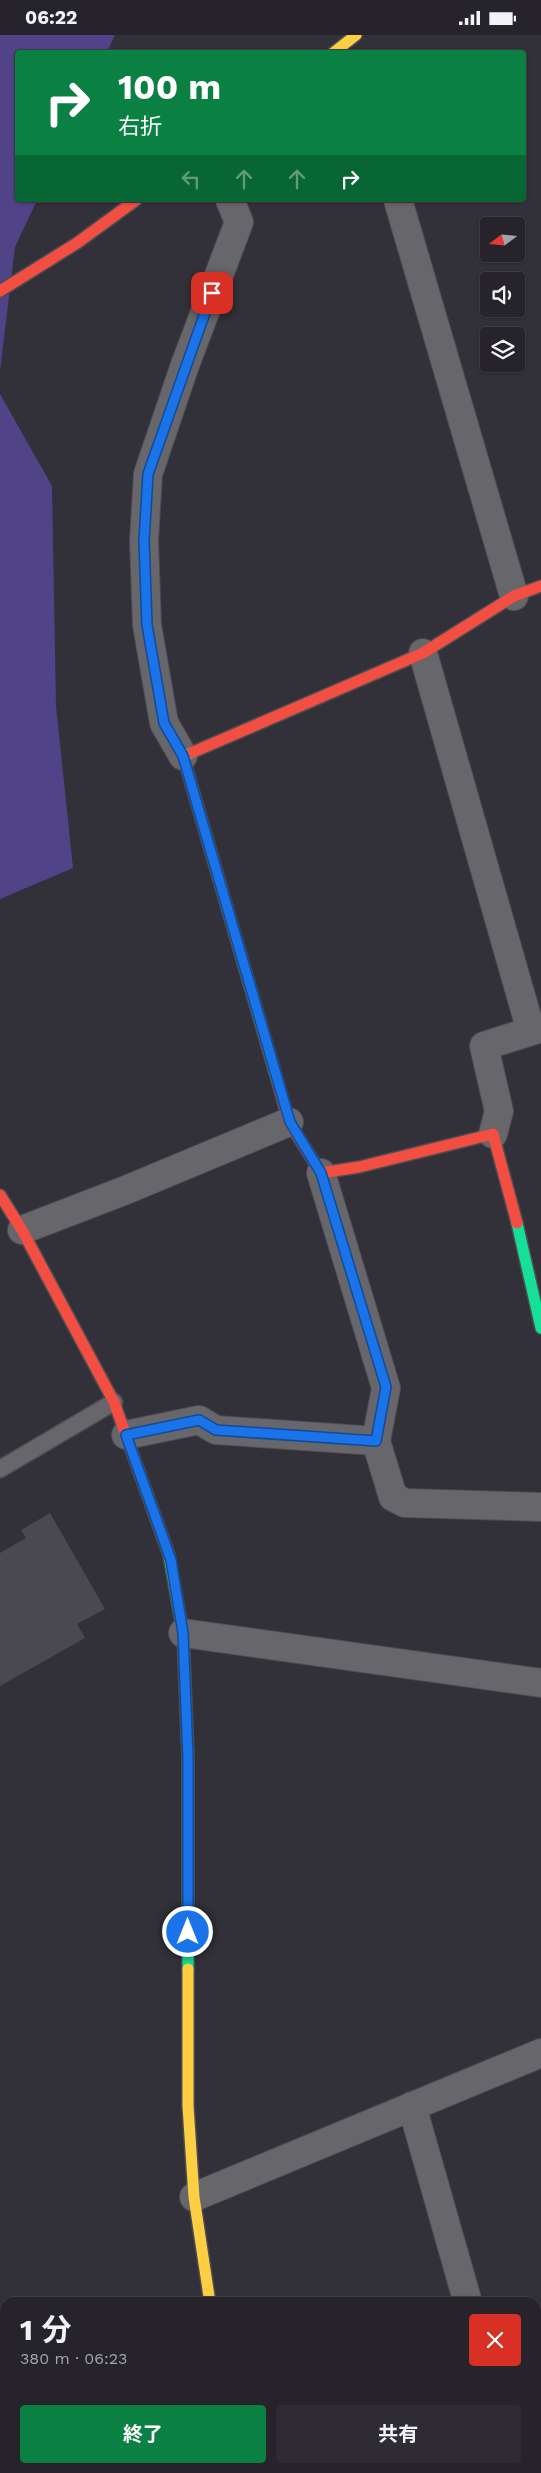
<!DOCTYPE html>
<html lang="ja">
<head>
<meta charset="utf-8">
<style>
  body { margin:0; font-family:"Work Sans","Noto Sans JP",sans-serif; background:#2e2c32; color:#f1f3f6; height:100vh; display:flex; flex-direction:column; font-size:19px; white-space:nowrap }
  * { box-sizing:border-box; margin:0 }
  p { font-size:16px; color:#a4a4a8 }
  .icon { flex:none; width:28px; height:28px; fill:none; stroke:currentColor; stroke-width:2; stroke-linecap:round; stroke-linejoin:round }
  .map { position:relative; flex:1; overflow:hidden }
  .drawer { position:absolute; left:0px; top:2262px; width:541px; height:176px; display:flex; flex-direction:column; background:#26242a; border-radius:15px 15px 0 0; box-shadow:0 1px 4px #0004,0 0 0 1px #424147 }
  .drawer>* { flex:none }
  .hud { position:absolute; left:15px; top:15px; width:511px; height:152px; border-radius:5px; box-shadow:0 1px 4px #0004,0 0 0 1px #424147; background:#0b8043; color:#fff; overflow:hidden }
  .needle { width:32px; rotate:254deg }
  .controls { position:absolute; left:480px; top:182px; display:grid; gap:10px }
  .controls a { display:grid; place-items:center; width:45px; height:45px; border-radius:5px; background:#26242a; box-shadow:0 1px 4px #0004,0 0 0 1px #424147; font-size:25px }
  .pin { position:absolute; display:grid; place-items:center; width:42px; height:42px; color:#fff; margin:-21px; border-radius:10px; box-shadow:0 2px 8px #0006 }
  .me { position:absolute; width:55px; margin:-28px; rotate:0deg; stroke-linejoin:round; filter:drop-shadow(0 0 4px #0008) }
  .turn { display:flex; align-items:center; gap:18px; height:105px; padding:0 20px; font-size:22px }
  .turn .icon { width:65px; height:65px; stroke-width:2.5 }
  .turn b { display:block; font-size:35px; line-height:42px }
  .lanes { display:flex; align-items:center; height:48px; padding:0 20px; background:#0003; justify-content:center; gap:25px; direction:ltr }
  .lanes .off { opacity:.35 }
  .round { display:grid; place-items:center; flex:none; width:52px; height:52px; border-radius:5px; background:#2e2c32 }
  .headline { display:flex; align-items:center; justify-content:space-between; height:85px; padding:0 20px }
  h1 { font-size:30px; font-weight:700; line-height:38px }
  .cta { display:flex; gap:10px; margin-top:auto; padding:10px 20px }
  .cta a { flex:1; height:58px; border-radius:5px; background:#0b8043; color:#fff; font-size:20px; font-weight:700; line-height:58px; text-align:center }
  .cta a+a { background:#2e2c32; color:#f1f3f6 }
  .status { display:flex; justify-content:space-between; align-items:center; height:35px; padding:0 25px; background:#26242a; direction:ltr }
  .status svg { height:14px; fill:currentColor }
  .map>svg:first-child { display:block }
  .forest { fill:#504388 }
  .building { fill:#4a4950 }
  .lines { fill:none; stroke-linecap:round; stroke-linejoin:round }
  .lane-casing { stroke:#4e4d53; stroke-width:19 }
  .street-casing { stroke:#4e4d53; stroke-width:30 }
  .fast-casing { stroke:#4e4d53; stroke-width:14 }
  .slow-casing { stroke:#4e4d53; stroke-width:14 }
  .jam-casing { stroke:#4e4d53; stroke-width:14 }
  .lane { stroke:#66666b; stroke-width:16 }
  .street { stroke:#66666b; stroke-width:28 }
  .fast { stroke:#16e098; stroke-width:11 }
  .slow { stroke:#ffcf43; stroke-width:11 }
  .jam { stroke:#f24e42; stroke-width:11 }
  .route-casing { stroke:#114b97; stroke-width:12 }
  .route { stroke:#1a73e8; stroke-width:9 }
</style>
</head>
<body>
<div class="status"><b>06:22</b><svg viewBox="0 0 49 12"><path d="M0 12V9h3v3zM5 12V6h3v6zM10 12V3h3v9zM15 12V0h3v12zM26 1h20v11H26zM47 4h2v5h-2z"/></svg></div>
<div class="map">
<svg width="541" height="2438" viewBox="0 0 541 2438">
  <rect width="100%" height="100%" fill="#323038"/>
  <path class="forest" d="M 0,0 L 115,0 L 107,17 L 18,18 L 18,165 L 37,165 L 15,212 L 0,336 Z
    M 0,359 L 52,451 L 56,671 L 73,833 L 0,864 Z"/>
  <path class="building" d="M 50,1478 L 105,1574 L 77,1589 L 85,1603 L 0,1651 L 0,1518 L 26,1503 L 21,1495 Z"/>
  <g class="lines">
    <g class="lane-casing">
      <path id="lane" d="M 0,1434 L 114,1367"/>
    </g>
    <g class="street-casing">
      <path id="street" d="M 398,165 L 514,561
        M 423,618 L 531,996
        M 183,721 L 164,688 L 147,590 L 144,506 L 148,439 L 185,330 L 239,187 L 230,165
        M 493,1099 L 499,1076 L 484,1011 L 541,993
        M 321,1138 L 386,1353 L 376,1406 L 393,1462 L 405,1468 L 541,1472
        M 22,1195 L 126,1155 L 289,1087
        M 126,1400 L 199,1385 L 216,1395 L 376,1406
        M 183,1598 L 541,1648
        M 412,2071 L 468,2268
        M 194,2162 L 541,2018
        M 170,2434 L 171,2438
        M 515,2434 L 516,2438"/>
    </g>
    <g class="fast-casing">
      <path id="fast" d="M 191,718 L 183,721 L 278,1048
        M 517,1188 L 541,1293
        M 169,1520 L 183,1598 L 188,1722 L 188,1934
        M 292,2434 L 295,2438"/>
    </g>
    <g class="slow-casing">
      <path id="slow" d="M 333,18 L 356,0
        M 188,1934 L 188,2071 L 194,2162 L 210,2268"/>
    </g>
    <g class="jam-casing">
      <path id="jam" d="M 0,256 L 77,208 L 136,165
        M 191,718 L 423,618 L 514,561 L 541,551
        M 278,1048 L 289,1087 L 321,1138 L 359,1132 L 493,1099 L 517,1188
        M 0,1160 L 22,1195 L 114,1367 L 169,1520"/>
    </g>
    <use href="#lane" class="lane"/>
    <use href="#street" class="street"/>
    <use href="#fast" class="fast"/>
    <use href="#slow" class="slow"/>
    <use href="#jam" class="jam"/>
  </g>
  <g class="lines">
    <g class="route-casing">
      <path id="route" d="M 188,1897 L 188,1722 L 183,1598 L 171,1525 L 126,1400 L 199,1385 L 216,1395 L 376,1406 L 386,1352 L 321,1138 L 290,1087 L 183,721 L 164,688 L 147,590 L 144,506 L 148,439 L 212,258"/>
    </g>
    <use href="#route" class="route"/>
  </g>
</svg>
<div class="controls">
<a><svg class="needle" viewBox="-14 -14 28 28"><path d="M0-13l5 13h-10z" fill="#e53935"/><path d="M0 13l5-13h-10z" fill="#a4a4a8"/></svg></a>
<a><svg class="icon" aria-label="sound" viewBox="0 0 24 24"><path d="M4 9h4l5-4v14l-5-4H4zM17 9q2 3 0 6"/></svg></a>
<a><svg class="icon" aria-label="layers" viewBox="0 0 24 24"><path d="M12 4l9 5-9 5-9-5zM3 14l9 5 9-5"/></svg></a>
</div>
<div class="pin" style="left:212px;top:258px;background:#d93025"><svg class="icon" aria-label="arrive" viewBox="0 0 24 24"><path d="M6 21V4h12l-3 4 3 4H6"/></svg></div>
<svg class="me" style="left:188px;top:1897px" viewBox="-20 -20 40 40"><circle r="17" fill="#1a73e8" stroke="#fff" stroke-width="3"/><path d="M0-11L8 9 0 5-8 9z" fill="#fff"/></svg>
<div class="hud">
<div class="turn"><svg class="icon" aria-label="right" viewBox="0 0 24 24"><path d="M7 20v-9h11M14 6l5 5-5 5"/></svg><div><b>100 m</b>右折</div></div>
<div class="lanes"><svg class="icon off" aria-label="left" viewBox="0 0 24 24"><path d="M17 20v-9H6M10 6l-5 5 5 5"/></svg><svg class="icon off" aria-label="ahead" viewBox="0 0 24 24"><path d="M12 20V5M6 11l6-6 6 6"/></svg><svg class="icon off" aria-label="ahead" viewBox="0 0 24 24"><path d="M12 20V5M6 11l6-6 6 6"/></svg><svg class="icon" aria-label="right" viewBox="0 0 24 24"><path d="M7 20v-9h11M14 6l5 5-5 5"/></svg></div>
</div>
<section class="drawer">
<div class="headline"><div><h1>1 分</h1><p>380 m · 06:23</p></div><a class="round" style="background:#d93025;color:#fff"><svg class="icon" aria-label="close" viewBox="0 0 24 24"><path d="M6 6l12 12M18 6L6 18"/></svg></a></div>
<div class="cta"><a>終了</a><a>共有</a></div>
</section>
</div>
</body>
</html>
